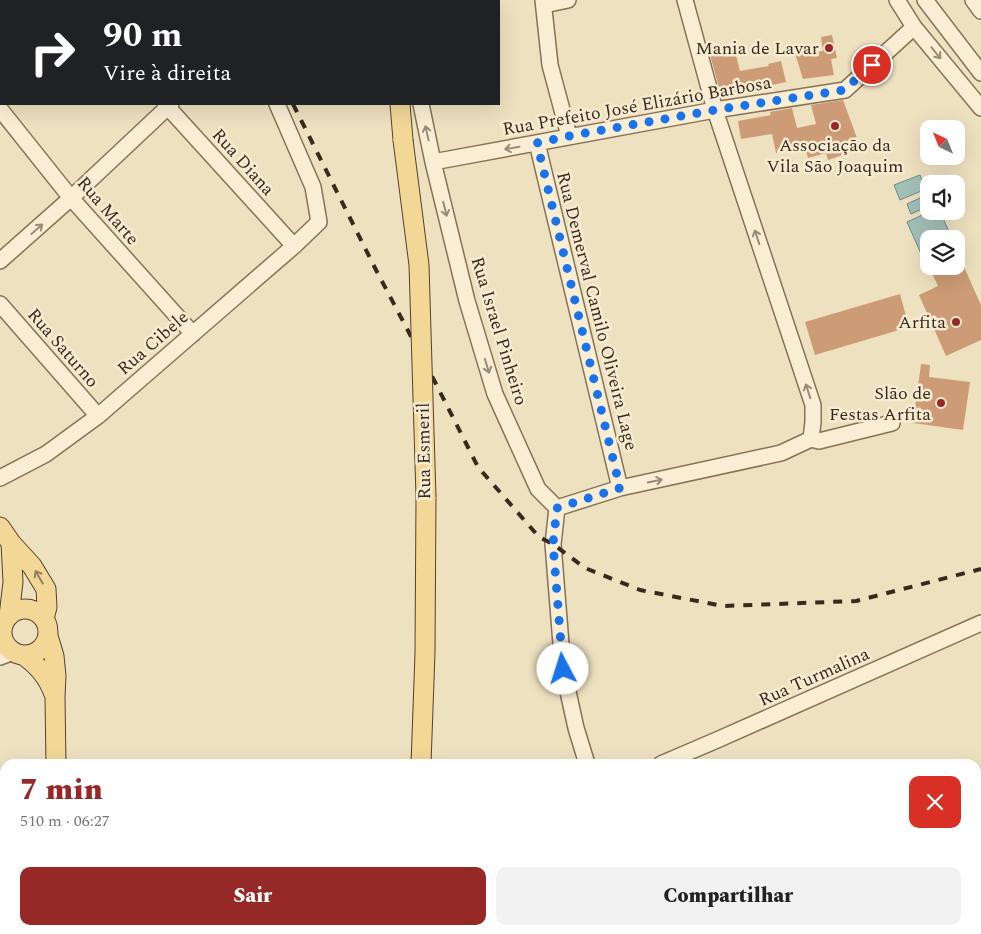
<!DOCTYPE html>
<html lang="pt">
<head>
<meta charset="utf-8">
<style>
  body { margin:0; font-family:Spectral,serif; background:#f2f2f2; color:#222; height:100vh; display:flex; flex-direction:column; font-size:19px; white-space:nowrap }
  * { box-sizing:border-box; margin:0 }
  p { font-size:16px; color:#767676 }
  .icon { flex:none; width:28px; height:28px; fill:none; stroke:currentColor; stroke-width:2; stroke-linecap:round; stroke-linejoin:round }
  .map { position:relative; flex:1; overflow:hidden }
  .sheet { position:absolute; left:0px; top:759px; width:981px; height:176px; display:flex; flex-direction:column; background:#fff; border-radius:15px 15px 0 0; box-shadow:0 5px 20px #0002 }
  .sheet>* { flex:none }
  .guide { position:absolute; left:0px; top:0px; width:500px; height:105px; box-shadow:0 5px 20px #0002; background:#202124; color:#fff; overflow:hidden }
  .needle { width:32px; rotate:317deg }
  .controls { position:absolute; left:920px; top:120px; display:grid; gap:10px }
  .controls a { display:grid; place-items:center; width:45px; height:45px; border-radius:10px; background:#fff; box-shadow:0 5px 20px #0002; font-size:25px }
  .pin { position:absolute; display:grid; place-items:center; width:42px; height:42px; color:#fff; margin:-21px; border:2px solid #fff; border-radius:50%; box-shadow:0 1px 5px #0007 }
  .me { position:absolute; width:55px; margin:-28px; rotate:355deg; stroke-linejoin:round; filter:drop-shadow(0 0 4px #0008) }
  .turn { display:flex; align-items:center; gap:18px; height:105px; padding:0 20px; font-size:22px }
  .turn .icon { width:65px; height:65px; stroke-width:2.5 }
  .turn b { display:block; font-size:35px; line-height:42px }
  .round { display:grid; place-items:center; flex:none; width:52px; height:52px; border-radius:10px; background:#f2f2f2 }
  .head { display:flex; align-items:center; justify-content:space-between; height:85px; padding:0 20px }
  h1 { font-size:30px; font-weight:800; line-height:38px; color:#972828 }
  .primary-button { display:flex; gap:10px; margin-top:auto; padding:10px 20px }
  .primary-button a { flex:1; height:58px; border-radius:10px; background:#972828; color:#fff; font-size:20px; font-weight:800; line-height:58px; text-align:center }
  .primary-button a+a { background:#f2f2f2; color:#222 }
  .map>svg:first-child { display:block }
  .water { fill:#a3c0b8; stroke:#6a8e86 }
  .building { fill:#cd9b76 }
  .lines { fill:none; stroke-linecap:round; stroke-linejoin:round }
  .minor-casing { stroke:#877258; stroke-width:18 }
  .major-casing { stroke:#55402d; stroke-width:21 }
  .minor { stroke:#f9eed4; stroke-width:15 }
  .major { stroke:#f2d797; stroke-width:19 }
  .rail { stroke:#372a1d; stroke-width:4; stroke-dasharray:9 9; stroke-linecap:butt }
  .major-bridge-casing { stroke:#55402d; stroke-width:21; stroke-linecap:butt }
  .major-bridge { stroke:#f2d797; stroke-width:19 }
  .oneway { stroke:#988c78 }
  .oneway2 { stroke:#94805a }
  .route { stroke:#1a73e8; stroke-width:9; stroke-dasharray:0 16.2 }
  .poi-dot { fill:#972828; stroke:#f6ebd0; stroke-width:2 }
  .labels { text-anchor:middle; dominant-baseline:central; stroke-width:5; stroke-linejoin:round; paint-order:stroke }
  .poi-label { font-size:18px; fill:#372a1d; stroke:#f6ebd0; text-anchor:end }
  .street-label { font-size:18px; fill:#372a1d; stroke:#f6ebd0 }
</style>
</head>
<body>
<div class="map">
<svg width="981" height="934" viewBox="0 0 981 934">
  <rect width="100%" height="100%" fill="#eee1c0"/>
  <path class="water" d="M 920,175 L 926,189 L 900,200 L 894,185 Z
    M 924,196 L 929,206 L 911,214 L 907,204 Z
    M 931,211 L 940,211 L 952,239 L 929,239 L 929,264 L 926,265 L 907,222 Z"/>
  <path class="building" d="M 832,35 L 837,58 L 831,59 L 834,75 L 803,79 L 793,47 L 802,45 L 804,54 L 823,51 L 821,37 Z
    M 734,48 L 740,71 L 769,66 L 768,64 L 781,61 L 786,82 L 735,93 L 736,94 L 722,98 L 710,55 Z
    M 843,100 L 861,149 L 828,160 L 826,153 L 808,158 L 805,146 L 776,153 L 772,134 L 741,139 L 738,121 L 771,115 L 770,112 L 792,108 L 797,128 L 816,124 L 811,105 Z
    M 956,249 L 981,305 L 981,340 L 946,356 L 919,295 L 938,286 L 930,269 L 936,266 L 956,266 Z
    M 900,294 L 909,327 L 815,355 L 805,322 Z
    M 921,364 L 930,365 L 929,377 L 970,382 L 963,430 L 913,423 Z"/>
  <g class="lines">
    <g class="minor-casing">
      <path id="minor" d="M 70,0 L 71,1
        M 230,0 L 231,1
        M 264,0 L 265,1
        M 543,0 L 550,65 L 569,136
        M 685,0 L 715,110 L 813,405 L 813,422 L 811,439
        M 897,0 L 914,27 L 981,108
        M 925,0 L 981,73
        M 973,0 L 981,11
        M 22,1 L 22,0
        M 293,1 L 296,0
        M 544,5 L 568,0
        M 0,71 L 1,67
        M 165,104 L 294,246
        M 421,104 L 433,162 L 467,301 L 495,394 L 538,489 L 557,508
        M 0,109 L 71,198 L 193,334
        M 537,143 L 620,488
        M 433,162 L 715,110 L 845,90 L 914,27
        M 0,261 L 71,198 L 171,104
        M 0,304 L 98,416
        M 0,478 L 46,454 L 98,416 L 294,246 L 319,222 L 313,187 L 277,104
        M 557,508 L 620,488 L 781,453 L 811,439 L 819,441 L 892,423
        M 557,508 L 553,544 L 563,669 L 576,728 L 587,764
        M 0,627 L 3,624
        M 0,657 L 13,652
        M 661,764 L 717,740 L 981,623
        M 976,786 L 981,784
        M 805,930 L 806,934
        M 965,930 L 967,934
        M 616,934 C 623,929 630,929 637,934
        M 660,934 L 669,930"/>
    </g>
    <g class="major-casing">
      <path id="major" d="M 392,0 L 392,1
        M 400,104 L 403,140
        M 0,527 L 11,543 L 32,566 L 46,589 L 47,607 L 44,619
        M2 632a23 23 0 1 1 46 0a23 23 0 1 1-46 0Z
        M 9,616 L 13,582 L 11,543
        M 48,636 L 54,656 L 56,676 L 55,697 L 56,764
        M 23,655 C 38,665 48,677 54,694
        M 421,764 L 425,653 L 426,497
        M 344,930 L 347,934
        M 414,934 L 415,930"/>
    </g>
    <use href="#minor" class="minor"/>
    <use href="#major" class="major"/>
    <path class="rail" d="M 242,0 L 242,1
      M 293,104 L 375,268 L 435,382 L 478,467 L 539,537 L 553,544 L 585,568 L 640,590 L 723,606 L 856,601 L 981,569"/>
    <g class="major-bridge-casing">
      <path id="major-bridge" d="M 403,140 L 419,265 L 426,497"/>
    </g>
    <use href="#major-bridge" class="major-bridge"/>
  </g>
  <defs><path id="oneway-shaft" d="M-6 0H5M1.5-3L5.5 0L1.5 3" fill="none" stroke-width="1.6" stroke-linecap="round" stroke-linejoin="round" transform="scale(1.25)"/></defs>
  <g class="oneway">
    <use href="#oneway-shaft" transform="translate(936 53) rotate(51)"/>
    <use href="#oneway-shaft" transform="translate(427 133) rotate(-102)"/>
    <use href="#oneway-shaft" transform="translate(512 148) rotate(170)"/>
    <use href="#oneway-shaft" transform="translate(445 209) rotate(76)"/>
    <use href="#oneway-shaft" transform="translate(37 229) rotate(-41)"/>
    <use href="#oneway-shaft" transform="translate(757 237) rotate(-108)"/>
    <use href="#oneway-shaft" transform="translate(487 366) rotate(73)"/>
    <use href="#oneway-shaft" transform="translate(808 391) rotate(-108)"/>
    <use href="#oneway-shaft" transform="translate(655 481) rotate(-12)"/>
  </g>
  <use class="oneway2" href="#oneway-shaft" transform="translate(39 577) rotate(-120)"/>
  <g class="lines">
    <path class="route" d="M 563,669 L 553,544 L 557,508 L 620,488 L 537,143 L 569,136 L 715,110 L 844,90 L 872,65"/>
  </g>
  <g class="poi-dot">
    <circle cx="829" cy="48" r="5"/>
    <circle cx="835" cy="126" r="5"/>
    <circle cx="956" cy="322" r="5"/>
    <circle cx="941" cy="403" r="5"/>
  </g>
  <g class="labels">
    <g class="poi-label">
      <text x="819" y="48">Mania de Lavar</text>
      <text x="835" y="145" text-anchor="middle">Associação da<tspan x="835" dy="21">Vila São Joaquim</tspan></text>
      <text x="946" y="322">Arfita</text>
      <text x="931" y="393">Slão de<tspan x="931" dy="21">Festas Arfita</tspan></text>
    </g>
    <g class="street-label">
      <text transform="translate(637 106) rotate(-10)">Rua Prefeito José Elizário Barbosa</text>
      <text transform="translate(243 162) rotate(48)">Rua Diana</text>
      <text transform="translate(108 211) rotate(49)">Rua Marte</text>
      <text transform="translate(597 311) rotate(76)">Rua Demerval Camilo Oliveira Lage</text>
      <text transform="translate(499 331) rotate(73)">Rua Israel Pinheiro</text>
      <text transform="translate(153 343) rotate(-41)">Rua Cibele</text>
      <text transform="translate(63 348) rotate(49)">Rua Saturno</text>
      <text transform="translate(424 451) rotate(-91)">Rua Esmeril</text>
      <text transform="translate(814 677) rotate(-24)">Rua Turmalina</text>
    </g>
  </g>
</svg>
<div class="controls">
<a><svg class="needle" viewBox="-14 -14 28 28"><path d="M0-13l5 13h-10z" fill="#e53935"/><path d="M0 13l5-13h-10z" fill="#767676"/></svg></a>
<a><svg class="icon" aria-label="sound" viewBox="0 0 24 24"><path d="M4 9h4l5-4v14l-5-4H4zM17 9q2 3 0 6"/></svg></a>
<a><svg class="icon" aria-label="layers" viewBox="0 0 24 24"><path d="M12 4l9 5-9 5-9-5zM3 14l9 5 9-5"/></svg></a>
</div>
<div class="pin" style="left:872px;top:65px;background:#d93025"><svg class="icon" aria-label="arrive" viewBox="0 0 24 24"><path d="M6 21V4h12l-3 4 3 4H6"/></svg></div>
<svg class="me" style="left:563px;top:669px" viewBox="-20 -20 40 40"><circle r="19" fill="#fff"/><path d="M0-13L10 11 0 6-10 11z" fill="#1a73e8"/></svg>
<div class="guide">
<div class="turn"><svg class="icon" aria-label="right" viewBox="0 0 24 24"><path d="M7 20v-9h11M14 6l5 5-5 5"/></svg><div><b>90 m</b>Vire à direita</div></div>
</div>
<section class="sheet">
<div class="head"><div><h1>7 min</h1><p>510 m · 06:27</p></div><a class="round" style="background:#d93025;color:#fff"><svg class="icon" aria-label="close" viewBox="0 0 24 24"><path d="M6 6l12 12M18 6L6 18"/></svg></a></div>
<div class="primary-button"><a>Sair</a><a>Compartilhar</a></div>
</section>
</div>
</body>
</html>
